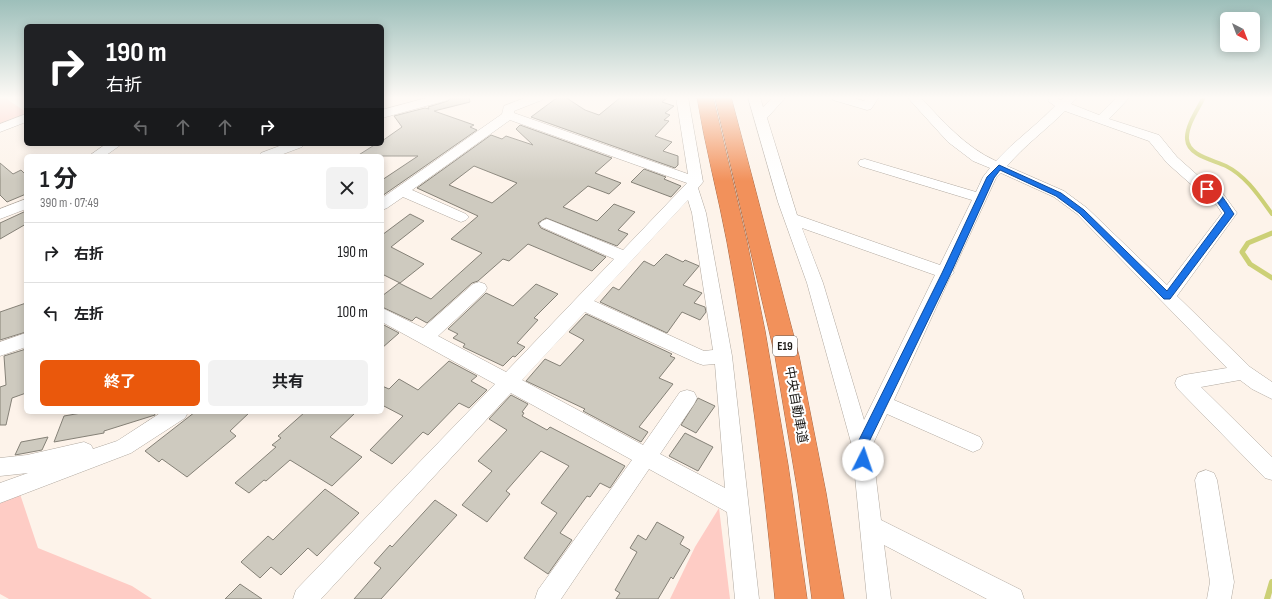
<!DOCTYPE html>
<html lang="ja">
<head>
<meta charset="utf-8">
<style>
  body { margin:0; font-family:"Sofia Sans Condensed","Noto Sans JP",sans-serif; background:#f2f2f2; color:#202124; height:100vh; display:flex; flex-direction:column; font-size:15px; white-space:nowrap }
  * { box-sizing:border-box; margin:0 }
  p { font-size:13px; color:#757577 }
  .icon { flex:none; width:22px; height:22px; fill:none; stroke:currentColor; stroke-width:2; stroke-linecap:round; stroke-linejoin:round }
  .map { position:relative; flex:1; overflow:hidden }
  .side { position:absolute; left:24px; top:154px; width:360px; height:260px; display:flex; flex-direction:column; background:#fff; border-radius:6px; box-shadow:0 2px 10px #0003 }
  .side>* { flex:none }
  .hud { position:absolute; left:24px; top:24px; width:360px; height:122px; border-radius:6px; box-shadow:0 2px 10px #0003; background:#202124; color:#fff; overflow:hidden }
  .needle { width:26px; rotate:138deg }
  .fabs { position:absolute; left:1220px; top:12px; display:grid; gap:8px }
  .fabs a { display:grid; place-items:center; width:40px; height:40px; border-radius:6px; background:#fff; box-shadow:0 2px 10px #0003; font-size:20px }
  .pin { position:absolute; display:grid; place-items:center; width:34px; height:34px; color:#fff; margin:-17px; border:2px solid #fff; border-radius:50%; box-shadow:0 1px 4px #0007 }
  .me { position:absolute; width:44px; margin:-22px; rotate:4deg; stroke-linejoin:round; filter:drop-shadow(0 0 3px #0008) }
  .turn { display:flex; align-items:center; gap:14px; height:84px; padding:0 16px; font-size:18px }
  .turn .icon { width:52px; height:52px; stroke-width:2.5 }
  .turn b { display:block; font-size:28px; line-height:34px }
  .lanes { display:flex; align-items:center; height:38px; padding:0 16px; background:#0003; justify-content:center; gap:20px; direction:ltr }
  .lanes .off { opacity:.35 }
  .round { display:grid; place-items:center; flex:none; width:42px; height:42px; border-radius:6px; background:#f2f2f2 }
  .overview { display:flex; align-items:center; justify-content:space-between; height:68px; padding:0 16px }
  h1 { font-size:24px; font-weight:700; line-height:30px }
  .button { display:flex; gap:8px; margin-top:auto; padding:8px 16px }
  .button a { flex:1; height:46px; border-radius:6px; background:#ea580c; color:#fff; font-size:16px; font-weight:700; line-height:46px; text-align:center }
  .button a+a { background:#f2f2f2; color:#202124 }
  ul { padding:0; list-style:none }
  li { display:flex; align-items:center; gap:12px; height:60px; padding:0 16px; border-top:1px solid #e0e0e0 }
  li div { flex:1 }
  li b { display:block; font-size:15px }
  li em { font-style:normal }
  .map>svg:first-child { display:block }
  .green { fill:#feccc5 }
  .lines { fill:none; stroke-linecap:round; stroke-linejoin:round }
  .stream-far2 { stroke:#ccd076; stroke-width:4 }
  .stream-far1 { stroke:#ccd076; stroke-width:5 }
  .stream { stroke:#ccd076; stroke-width:6 }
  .building { fill:#cecabf; stroke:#858177; fill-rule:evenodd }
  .street-casing { stroke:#b1a9a0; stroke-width:1 }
  .highway-casing { stroke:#a86844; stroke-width:1 }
  .street { fill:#fff; fill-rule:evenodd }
  .highway { fill:#f2915b; fill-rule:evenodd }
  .route { fill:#1a73e8; stroke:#114b97 }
  .labels { text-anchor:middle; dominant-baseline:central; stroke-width:4; stroke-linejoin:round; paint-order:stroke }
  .shield { fill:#fff; stroke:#625f5d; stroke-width:1 }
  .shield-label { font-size:12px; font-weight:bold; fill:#1e1b18 }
  .street-label { font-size:13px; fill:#1e1b18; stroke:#fff }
</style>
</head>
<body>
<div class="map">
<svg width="1272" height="599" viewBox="0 0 1272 599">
  <rect width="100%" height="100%" fill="#fdf3ea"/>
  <path class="green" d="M 0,97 L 4,97 L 26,112 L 26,116 L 0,126 Z
    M 19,491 L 38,548 L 132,586 L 152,599 L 9,599 L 0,594 L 0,499 Z
    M 719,508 L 730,599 L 670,599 L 695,547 Z"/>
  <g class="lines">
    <path class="stream-far2" d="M 1204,97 C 1198,109 1186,126 1187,139 C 1188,156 1214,160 1226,166 C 1246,176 1259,196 1272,214"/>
    <path class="stream-far1" d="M 1272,233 L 1248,243 L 1242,252 L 1250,264 L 1272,278"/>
    <path class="stream" d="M 1267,599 L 1272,582"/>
  </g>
  <path class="building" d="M 451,97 L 469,97 L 470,102 L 434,111 L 474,125 L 470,127 L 477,130 L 382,196 L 382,180 L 418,156 L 357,156 L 376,144 L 382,144 L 382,141 L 402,127 L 394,116 L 425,108 L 429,109 L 428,107 L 448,101 Z
    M 558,97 L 565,97 L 585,110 L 599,115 L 621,97 L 668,97 L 662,102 L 674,106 L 665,113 L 670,115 L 664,120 L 669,121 L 655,136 L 672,142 L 663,151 L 678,156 L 678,165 L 675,168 L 531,117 Z
    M 520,125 L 612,158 L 595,173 L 621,183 L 609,194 L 588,186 L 563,207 L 597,221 L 614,204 L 635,212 L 618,230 L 628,234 L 617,246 L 546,218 L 538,223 L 541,228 L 606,257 L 592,271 L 528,244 L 509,261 L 503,259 L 478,281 L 472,283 L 427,323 L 416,317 L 412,321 L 382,307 L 382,296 L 399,283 L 431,299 L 482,253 L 451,239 L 478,216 L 417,188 L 491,135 L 502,139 L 506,136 L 533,145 L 516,129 ZM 474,166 L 517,183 L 492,203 L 449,185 Z
    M 0,163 L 13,174 L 21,170 L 26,175 L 26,194 L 7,202 L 0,195 Z
    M 644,169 L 666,177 L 664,179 L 681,186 L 671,197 L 631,182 Z
    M 26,211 L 26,224 L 0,239 L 0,223 Z
    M 410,214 L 424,221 L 391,247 L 424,264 L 400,283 L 382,274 L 382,235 Z
    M 666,254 L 683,262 L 685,260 L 699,266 L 683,285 L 702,293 L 694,303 L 705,307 L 706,312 L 700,320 L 682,312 L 667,333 L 600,302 L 613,287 L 619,290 L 644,261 L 654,266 Z
    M 536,284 L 558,294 L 534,318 L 538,320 L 517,343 L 525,347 L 515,357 L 513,356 L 503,366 L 463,347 L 465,344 L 453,338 L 458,334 L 448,329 L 486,293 L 513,306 Z
    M 26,303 L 26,332 L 0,340 L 0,312 Z
    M 586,314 L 672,354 L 670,356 L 675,358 L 659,378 L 673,384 L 639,427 L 648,432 L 641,442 L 583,411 L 585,409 L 526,381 L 545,359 L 560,366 L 584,340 L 569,332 Z
    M 382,324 L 399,333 L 382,348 Z
    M 26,349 L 26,393 L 12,398 L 6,425 L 0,425 L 0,387 L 6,385 L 4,356 Z
    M 449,361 L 477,376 L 471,381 L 487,390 L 469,408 L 459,403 L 428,435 L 423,432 L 392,464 L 370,450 L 403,416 L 382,405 L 382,386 L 389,389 L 399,379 L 418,390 Z
    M 511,395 L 528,404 L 522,412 L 524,413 L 522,416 L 547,430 L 550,427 L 625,466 L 610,488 L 600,483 L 590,497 L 587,496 L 560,533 L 572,540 L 548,574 L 524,558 L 557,513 L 541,503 L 569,466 L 541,451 L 506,491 L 510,494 L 487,522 L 462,505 L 492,471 L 478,461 L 507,430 L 489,419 Z
    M 698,398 L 715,406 L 696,433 L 681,425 Z
    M 87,412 L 154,412 L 155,415 L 104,431 L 104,433 L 54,442 L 64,416 Z
    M 195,412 L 250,412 L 230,431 L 236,436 L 187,477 L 162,459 L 159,462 L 145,451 Z
    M 305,412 L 356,412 L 330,437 L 362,457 L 332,486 L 290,460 L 266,481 L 264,480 L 249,493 L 235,483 L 276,447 L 272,445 L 281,438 L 278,436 Z
    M 685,433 L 713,447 L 698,471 L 669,456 Z
    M 48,437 L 42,450 L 15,455 L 21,442 Z
    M 325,489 L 359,513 L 317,556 L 308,548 L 281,575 L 271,567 L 260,578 L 241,562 L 268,536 L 273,540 Z
    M 435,500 L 457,515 L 381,599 L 354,599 L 381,568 L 374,563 L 390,545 L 392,547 Z
    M 657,522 L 684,537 L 680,544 L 690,550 L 673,579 L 671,577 L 658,599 L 616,599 L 620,593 L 615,590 L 637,552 L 630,548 L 638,535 L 646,540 Z
    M 240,584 L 262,599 L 225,599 Z"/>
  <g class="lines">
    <g class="street-casing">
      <path id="street" d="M 430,97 L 450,97 L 448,100 L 382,118 L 382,110 Z
        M 527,97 L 544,97 L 542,100 L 514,111 L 514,113 L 688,174 L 676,97 L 688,97 L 703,182 L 698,188 L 706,213 L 732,356 L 759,599 L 735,599 L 727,512 L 649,469 L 561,599 L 535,599 L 538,590 L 632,460 L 511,393 L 321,599 L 293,599 L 296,590 L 495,384 L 382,322 L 382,308 L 423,328 L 473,284 L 479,282 L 485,284 L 487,288 L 485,292 L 438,336 L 506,372 L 614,259 L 542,227 L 539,224 L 542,221 L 547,219 L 552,221 L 623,250 L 687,183 L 510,120 L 412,190 L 466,214 L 469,217 L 466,220 L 461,222 L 456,220 L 403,197 L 387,208 L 382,210 L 382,198 L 502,114 L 504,106 ZM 688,200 L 692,213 L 713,350 L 704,351 L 594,301 ZM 585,312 L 697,363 L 703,365 L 715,364 L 725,488 L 660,454 L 694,404 L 697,398 L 694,392 L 687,390 L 680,392 L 643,445 L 522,380 Z
        M 748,97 L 760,97 L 763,107 L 773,97 L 786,97 L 767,118 L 797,215 L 940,265 L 972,200 L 860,166 L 858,163 L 860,160 L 865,159 L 976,192 L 983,177 L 990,168 L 973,161 L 948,142 L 907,97 L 920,97 C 943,121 965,147 996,161 C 1014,141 1036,126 1055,106 L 1048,101 L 1050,98 L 1054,97 L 1061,100 L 1064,97 L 1077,97 L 1071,104 L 1099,115 L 1117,97 L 1130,97 L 1109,119 L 1159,135 L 1177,157 L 1204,181 L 1221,191 L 1237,213 L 1177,296 L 1250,367 L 1272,382 L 1272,399 L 1252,389 L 1240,380 L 1201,387 L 1272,457 L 1272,480 L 1265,478 L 1177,388 L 1175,383 L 1177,378 L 1184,375 L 1227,368 L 1077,214 L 1054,197 L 1001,173 L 996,178 L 953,271 L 954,273 L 950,277 L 894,400 L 980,437 L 983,443 L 980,449 L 973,452 L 887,414 L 872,446 L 881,520 L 1021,590 L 1024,599 L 987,599 L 884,545 L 891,599 L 867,599 L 852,446 L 807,283 L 778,202 ZM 1065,111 L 1149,141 L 1167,163 L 1194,187 L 1211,197 L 1222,213 L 1167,285 L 1087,208 L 1064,191 L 1007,166 C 1025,145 1046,130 1065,111 ZM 802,228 L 935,275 L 864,420 L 823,283 Z
        M 831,97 L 850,97 L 864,101 L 867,97 L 879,97 L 871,109 L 867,110 L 833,100 Z
        M 26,114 L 26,122 L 0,132 L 0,124 Z
        M 106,144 L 122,144 L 105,156 L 89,156 Z
        M 285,144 L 304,144 L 302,147 L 278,156 L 259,156 L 261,153 Z
        M 26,199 L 26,209 L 0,219 L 0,209 Z
        M 26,333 L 26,347 L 0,356 L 0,342 Z
        M 162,412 L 188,412 L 185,418 L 131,453 L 0,503 L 0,483 L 28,473 L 0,476 L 0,458 L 27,455 L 84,442 L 91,445 L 93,449 L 117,441 Z
        M 1206,470 L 1214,473 L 1217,480 L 1234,582 L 1231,599 L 1207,599 L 1210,582 L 1195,480 L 1198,473 Z"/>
    </g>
    <g class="highway-casing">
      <path id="highway" d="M 697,97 L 713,97 L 747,242 L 765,331 L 788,465 L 807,599 L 775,599 C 764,480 749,360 727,242 C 718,194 705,146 697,97 Z
        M 715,97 L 731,97 L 799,356 L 826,493 L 844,599 L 812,599 L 798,493 L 775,356 Z"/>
    </g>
    <use href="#street" class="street"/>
    <use href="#highway" class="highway"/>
  </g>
  <linearGradient id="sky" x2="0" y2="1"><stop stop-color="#9dbfba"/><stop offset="0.54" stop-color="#fefaf6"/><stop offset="1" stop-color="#fefaf6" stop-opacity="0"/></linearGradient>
  <rect width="1272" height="181" fill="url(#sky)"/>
  <path class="route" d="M 999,165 L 1061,193 L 1084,210 L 1167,291 L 1225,213 L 1213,196 L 1205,191 L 1205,187 C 1218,185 1227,204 1234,214 L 1170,299 L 1164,299 L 1079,213 L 1056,196 L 1000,170 L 994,178 L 951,273 L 867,446 L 869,460 L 867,463 L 863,465 L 859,463 L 856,446 L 942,273 L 987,177 Z"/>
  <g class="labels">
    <rect class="shield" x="773" y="336" width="24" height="20" rx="3"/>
    <g class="shield-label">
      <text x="785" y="346">E19</text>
    </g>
    <g class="street-label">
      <text transform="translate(796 405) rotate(80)">中央自動車道</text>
    </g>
  </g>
</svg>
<div class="fabs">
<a><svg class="needle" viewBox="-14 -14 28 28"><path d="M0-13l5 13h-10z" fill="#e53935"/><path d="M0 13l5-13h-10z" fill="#757577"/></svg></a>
</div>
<div class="pin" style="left:1207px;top:189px;background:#d93025"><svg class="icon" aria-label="arrive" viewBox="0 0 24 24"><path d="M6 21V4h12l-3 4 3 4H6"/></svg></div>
<svg class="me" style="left:863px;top:460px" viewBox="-20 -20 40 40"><circle r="19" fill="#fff"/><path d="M0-13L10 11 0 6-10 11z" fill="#1a73e8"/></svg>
<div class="hud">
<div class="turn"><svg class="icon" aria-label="right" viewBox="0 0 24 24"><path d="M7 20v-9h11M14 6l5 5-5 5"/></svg><div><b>190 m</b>右折</div></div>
<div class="lanes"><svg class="icon off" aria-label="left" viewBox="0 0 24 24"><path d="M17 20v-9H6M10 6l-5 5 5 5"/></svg><svg class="icon off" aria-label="ahead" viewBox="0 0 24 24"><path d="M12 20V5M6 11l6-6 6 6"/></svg><svg class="icon off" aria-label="ahead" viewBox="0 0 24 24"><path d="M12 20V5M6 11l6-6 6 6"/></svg><svg class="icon" aria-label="right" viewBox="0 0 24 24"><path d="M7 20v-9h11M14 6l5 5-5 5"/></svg></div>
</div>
<section class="side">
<div class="overview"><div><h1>1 分</h1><p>390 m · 07:49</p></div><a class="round"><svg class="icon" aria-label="close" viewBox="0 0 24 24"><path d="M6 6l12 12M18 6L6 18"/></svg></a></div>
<ul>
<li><svg class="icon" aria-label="right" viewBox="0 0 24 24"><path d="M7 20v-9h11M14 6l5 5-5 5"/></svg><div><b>右折</b></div><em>190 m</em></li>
<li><svg class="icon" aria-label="left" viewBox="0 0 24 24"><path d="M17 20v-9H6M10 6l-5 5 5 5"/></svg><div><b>左折</b></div><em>100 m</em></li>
</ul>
<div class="button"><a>終了</a><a>共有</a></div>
</section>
</div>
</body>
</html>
